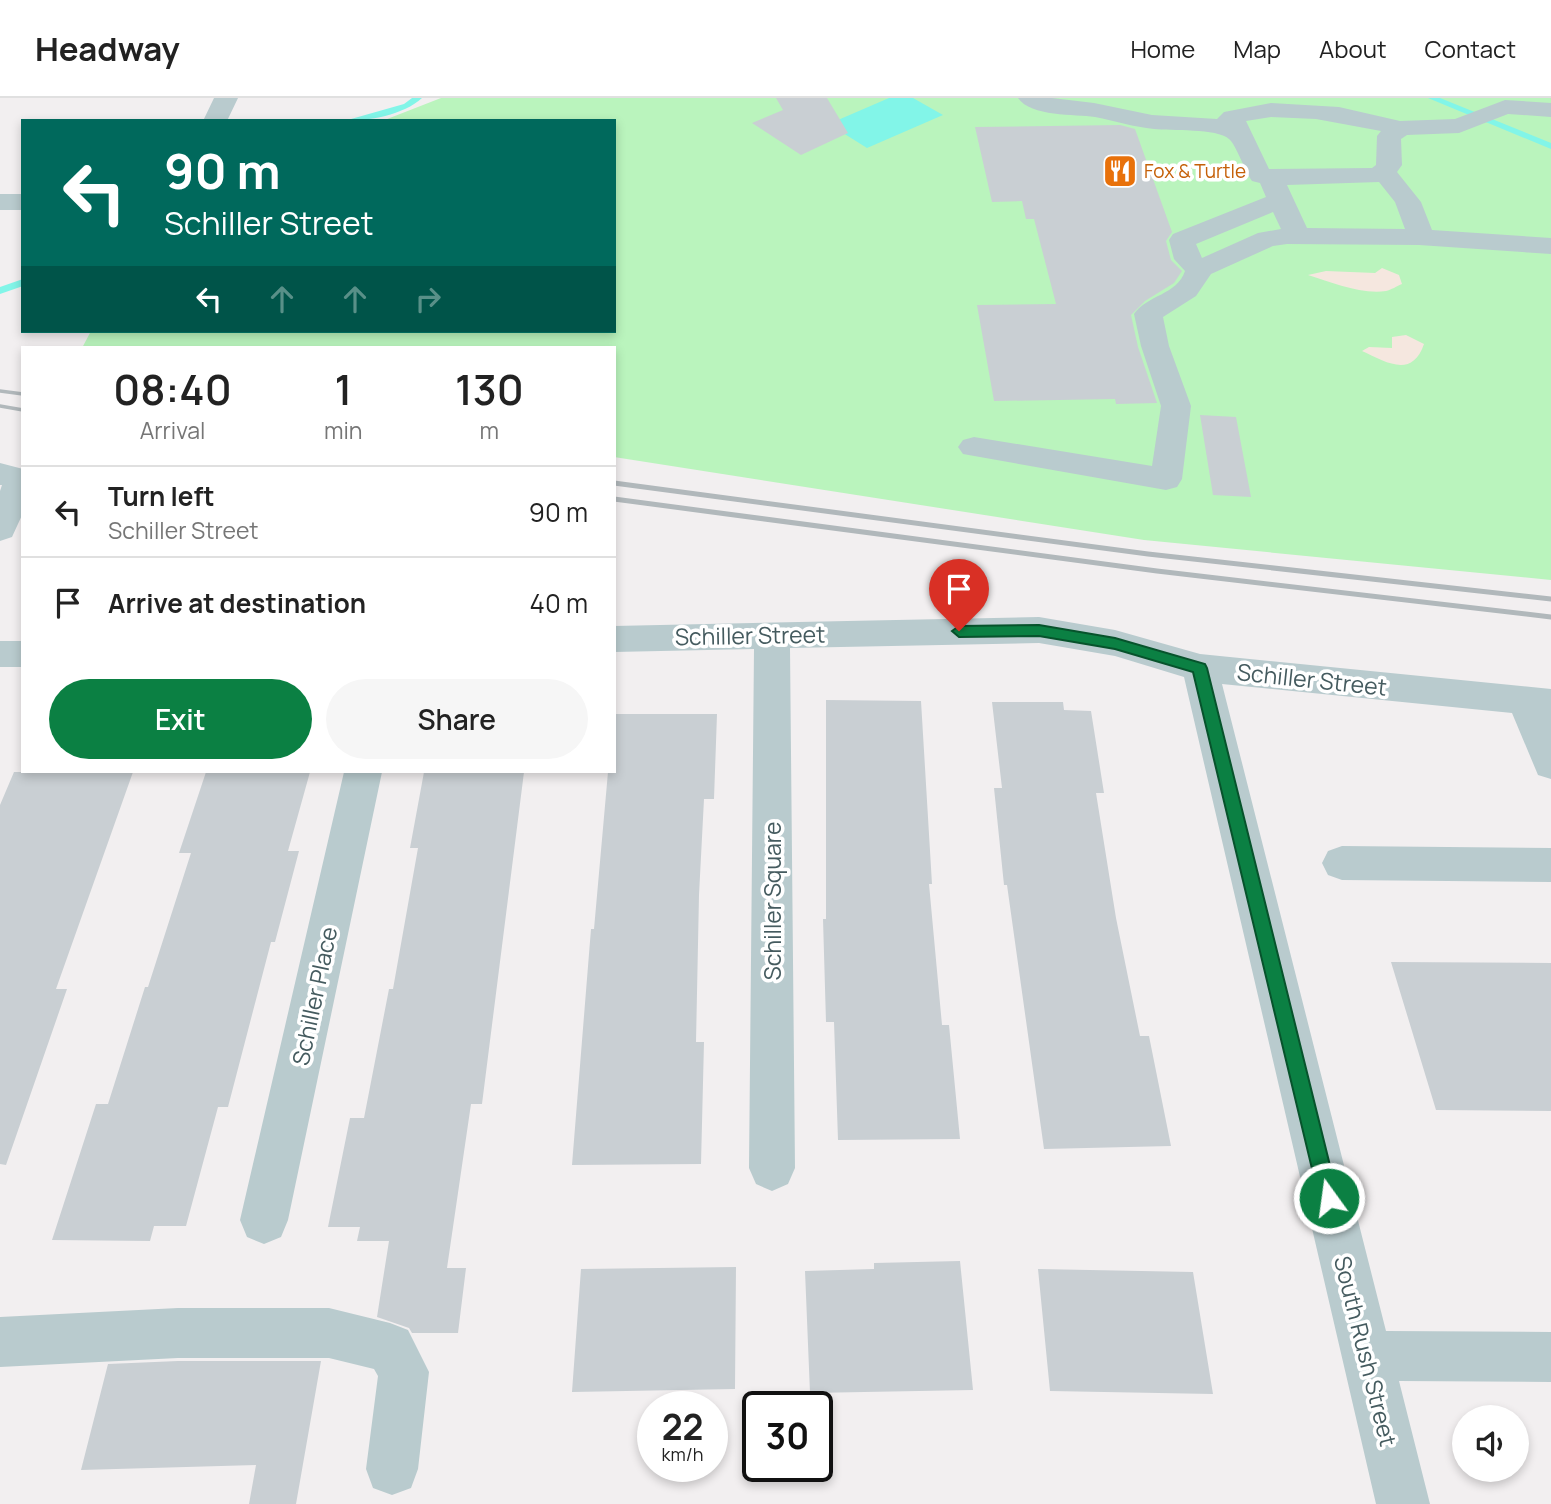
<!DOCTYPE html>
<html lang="en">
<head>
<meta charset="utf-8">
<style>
  body { margin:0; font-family:Manrope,sans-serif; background:#f6f6f6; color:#222; height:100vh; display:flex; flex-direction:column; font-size:26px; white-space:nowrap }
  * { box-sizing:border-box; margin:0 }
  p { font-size:23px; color:#767676 }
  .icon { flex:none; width:38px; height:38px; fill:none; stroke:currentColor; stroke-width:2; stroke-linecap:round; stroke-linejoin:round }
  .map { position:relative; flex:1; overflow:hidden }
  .side { position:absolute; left:21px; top:248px; width:595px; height:427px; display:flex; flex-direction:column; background:#fff; border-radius:0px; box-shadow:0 4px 10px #0003 }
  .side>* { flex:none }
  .hud { position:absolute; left:21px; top:21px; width:595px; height:214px; border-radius:0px; box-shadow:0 4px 10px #0003; background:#00695c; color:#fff; overflow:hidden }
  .tools { position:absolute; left:1452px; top:1307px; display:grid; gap:14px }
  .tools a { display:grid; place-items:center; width:77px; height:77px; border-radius:50%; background:#fff; box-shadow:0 4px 10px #0003; font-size:35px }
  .speed { position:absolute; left:637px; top:1293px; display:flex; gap:14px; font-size:35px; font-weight:700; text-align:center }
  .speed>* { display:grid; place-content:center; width:91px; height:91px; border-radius:50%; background:#fff; box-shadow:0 4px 10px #0003; line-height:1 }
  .speed small { font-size:18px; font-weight:400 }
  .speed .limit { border:4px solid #111; border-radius:10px; background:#fff; color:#111 }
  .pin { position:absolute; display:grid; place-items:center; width:60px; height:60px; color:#fff; margin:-72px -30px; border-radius:50% 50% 50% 0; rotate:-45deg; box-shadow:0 0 7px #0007 }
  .pin .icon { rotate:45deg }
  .me { position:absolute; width:77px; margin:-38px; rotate:346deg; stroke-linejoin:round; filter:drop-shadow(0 0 5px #0008) }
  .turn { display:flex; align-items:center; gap:24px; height:147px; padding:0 28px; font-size:32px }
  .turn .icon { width:91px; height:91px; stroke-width:2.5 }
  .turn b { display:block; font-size:49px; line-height:60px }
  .lanes { display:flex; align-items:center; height:66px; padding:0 28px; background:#0003; justify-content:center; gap:35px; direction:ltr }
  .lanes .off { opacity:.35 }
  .eta { display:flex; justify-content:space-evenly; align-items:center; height:119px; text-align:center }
  .eta b { font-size:42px; font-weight:600; line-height:49px }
  .primary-button { display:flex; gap:14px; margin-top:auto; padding:14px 28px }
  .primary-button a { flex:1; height:80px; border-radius:42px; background:#0b8043; color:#fff; font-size:28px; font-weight:600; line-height:80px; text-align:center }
  .primary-button a+a { background:#f6f6f6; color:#222 }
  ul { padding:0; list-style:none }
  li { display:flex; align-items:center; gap:21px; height:91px; padding:0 28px; border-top:2px solid #e0e0e0 }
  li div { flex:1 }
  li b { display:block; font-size:26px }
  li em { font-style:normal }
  header { display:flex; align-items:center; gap:42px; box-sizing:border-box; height:98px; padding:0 35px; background:#fff; border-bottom:2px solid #e0e0e0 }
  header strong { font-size:33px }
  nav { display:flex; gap:38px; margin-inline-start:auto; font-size:24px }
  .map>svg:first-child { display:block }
  .green { fill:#baf4bd }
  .sand { fill:#f5e7df }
  .water { fill:#82f5e8 }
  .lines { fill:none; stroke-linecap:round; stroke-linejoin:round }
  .stream { fill:#82f5e8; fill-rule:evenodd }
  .building { fill:#c9cfd3 }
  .minor { fill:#b9cbce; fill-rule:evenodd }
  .rail-far1 { stroke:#b1b8bb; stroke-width:3.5 }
  .rail { stroke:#b1b8bb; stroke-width:5 }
  .route { fill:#0b8043; stroke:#07532c; stroke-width:2 }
  .labels { text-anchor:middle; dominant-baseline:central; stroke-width:7; stroke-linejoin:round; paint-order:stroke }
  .far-food-label { font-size:19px; fill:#c56008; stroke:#fff; text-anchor:start }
  .street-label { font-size:23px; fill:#455b5f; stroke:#fff }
</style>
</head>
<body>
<header>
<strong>Headway</strong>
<nav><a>Home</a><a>Map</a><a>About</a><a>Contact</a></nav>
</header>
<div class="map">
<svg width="1551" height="1406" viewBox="0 0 1551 1406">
  <rect width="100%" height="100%" fill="#f2eff0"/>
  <path class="green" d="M 441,0 L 1551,0 L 1551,482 L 1144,442 L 614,359 L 614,250 L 82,250 L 91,233 L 614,233 L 614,23 L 382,23 Z"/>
  <path class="sand" d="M 1382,170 L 1399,177 L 1402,186 C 1397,188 1391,192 1386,193 C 1362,197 1331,184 1308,177 L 1326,173 L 1375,175 Z
    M 1406,237 L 1424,246 C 1412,281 1386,264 1362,253 L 1369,249 L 1392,250 L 1392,239 Z"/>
  <path class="water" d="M 889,0 L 913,0 L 943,17 L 867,50 L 824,23 L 838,22 Z"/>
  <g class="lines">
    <path class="stream" d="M 412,0 L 422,0 C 404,17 368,23 344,23 L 404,6 Z
      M 1428,0 L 1440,0 L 1551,45 L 1551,51 Z
      M 23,181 L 23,188 L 0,196 L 0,189 Z"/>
  </g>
  <path class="building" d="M 776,0 L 827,0 L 848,35 L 801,57 L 752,25 L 783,12 Z
    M 1120,27 L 1135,31 L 1172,134 L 1166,143 L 1171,162 L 1182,173 L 1174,185 L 1145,203 L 1131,217 L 1138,249 L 1157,305 L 1116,306 L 1115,301 L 994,303 L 977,207 L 1056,206 L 1034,121 L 1026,121 L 1022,103 L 992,104 L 975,29 Z
    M 1200,317 L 1236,319 L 1251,399 L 1213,397 Z
    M 826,602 L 921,603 L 932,786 L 929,786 L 942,927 L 949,927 L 960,1041 L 838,1042 L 834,924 L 826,924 L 823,821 L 826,821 Z
    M 992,604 L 1063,604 L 1064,612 L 1091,613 L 1104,695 L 1096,695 L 1116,820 L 1140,938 L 1149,938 L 1171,1048 L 1044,1051 L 1007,787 L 1004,787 L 994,690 L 1002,690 Z
    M 614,616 L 717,616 L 714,701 L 704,701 L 699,797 L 696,944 L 704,944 L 701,1066 L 572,1067 L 591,831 L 594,831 L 608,674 L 614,674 Z
    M 14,674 L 133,674 L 56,891 L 67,891 L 6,1067 L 0,1066 L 0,707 Z
    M 206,674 L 310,674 L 288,753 L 299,753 L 275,844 L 271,844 L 228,1009 L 218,1009 L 186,1128 L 154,1128 L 150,1143 L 52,1142 L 96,1006 L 108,1006 L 145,889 L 148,889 L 191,755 L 179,755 Z
    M 424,674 L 524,674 L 482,1006 L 471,1006 L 447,1170 L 466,1170 L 458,1235 L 412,1235 L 409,1230 L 377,1219 L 389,1143 L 357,1143 L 360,1129 L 328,1129 L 350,1020 L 364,1020 L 389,891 L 393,891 L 418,750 L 410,750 Z
    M 1391,864 L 1551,865 L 1551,1013 L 1436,1012 Z
    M 960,1163 L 973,1292 L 810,1295 L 805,1173 L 874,1171 L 874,1165 Z
    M 736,1169 L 735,1291 L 572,1294 L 581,1171 Z
    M 1038,1171 L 1193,1174 L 1213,1296 L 1050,1293 Z
    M 178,1263 L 321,1263 L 296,1406 L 249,1406 L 256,1367 L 81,1372 L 108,1266 Z"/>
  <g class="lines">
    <path class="minor" d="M 214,0 L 238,0 L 227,23 L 203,23 Z
      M 1018,0 L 1052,0 L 1094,5 L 1152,17 L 1217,21 L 1224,14 L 1271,5 L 1339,9 L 1400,23 L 1455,21 L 1505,2 L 1551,5 L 1551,19 L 1508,16 L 1459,35 L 1407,37 L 1401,41 L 1402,67 L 1397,74 L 1421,104 L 1432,132 L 1551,140 L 1551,156 L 1419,147 L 1287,146 L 1273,148 L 1211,176 L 1196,198 L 1163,219 L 1169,248 L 1191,308 L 1182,381 L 1177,389 L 1166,392 L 963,356 L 958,349 L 963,342 L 974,339 L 1152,368 L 1161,308 L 1141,248 L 1134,216 C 1147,197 1177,197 1185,173 L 1174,161 L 1169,142 L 1173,136 L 1266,99 L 1260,85 L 1252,83 C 1244,72 1237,48 1229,41 C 1217,30 1171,33 1154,31 C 1134,29 1115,23 1095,19 C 1075,16 1031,19 1018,0 ZM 1271,19 L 1316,21 L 1381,33 L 1377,38 L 1376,67 L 1372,70 L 1269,71 L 1246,23 ZM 1379,84 L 1395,104 L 1405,131 L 1307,130 L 1287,87 ZM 1273,114 L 1281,131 L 1258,135 L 1202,160 L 1196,146 Z
      M 0,96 L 23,96 L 23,112 L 0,112 Z
      M 0,365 L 23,371 L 23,415 L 12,439 L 0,443 L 0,393 L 2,387 L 0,387 Z
      M 1039,519 L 1115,532 L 1200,556 L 1551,591 L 1551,681 L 1538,677 L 1512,615 L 1222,586 L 1386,1233 L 1551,1234 L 1551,1284 L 1399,1283 L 1430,1406 L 1376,1406 L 1184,579 L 1115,558 L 1039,545 L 790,550 L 795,1070 L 788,1086 L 772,1093 L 756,1086 L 749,1070 L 754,551 L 614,554 L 614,528 Z
      M 0,543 L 23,543 L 23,569 L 0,569 Z
      M 344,674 L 382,674 L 288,1122 L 281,1139 L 264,1146 L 247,1139 L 240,1122 Z
      M 1342,748 L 1551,750 L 1551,784 L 1342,782 L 1328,777 L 1322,765 L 1328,753 Z
      M 178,1210 L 329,1210 L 390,1225 L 408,1232 L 429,1274 L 418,1371 L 411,1390 L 392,1397 L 373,1390 L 366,1371 L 378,1278 L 374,1271 L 329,1260 L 178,1260 L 0,1269 L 0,1219 Z"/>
    <path class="rail-far1" d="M 0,293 L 23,296
      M 0,308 L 23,312"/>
    <path class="rail" d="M 614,385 L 1148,456 L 1551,501
      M 614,401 L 1157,473 L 1551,519"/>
  </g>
  <path class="route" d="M 1039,527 L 1115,540 L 1205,566 L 1207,570 L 1338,1100 L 1335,1106 L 1329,1109 L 1322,1106 L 1319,1100 L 1193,574 L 1115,551 L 1039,538 L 959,539 L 952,533 L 959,528 Z"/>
  <defs>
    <g id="restaurant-square" transform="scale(1.75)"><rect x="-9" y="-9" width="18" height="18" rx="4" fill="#e8710a" stroke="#fff"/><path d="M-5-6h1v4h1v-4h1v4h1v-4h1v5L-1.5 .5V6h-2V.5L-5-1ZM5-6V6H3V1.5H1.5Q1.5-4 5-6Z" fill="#fff"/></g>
  </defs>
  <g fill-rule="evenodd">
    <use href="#restaurant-square" x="1120" y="73"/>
  </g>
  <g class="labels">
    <g class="far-food-label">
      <text x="1144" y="73">Fox &amp; Turtle</text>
    </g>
    <g class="street-label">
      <text transform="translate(750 537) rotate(-1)">Schiller Street</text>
      <text transform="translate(1312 581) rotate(6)">Schiller Street</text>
      <text transform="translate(772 803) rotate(-90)">Schiller Square</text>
      <text transform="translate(314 898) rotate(-78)">Schiller Place</text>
      <text transform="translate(1366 1253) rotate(76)">South Rush Street</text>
    </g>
  </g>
</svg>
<div class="tools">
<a><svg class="icon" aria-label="sound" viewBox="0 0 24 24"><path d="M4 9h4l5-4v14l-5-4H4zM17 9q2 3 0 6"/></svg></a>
</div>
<div class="speed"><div>22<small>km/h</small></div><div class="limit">30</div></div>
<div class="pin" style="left:959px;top:533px;background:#d93025"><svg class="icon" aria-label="arrive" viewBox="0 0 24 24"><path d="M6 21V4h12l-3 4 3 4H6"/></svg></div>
<svg class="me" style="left:1329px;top:1100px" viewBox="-20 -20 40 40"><circle r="17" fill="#0b8043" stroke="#fff" stroke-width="3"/><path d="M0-11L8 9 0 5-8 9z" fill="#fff"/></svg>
<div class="hud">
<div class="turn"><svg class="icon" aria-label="left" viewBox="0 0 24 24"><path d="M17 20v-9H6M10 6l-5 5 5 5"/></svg><div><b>90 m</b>Schiller Street</div></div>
<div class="lanes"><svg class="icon" aria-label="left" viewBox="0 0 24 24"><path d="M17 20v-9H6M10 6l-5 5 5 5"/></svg><svg class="icon off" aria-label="ahead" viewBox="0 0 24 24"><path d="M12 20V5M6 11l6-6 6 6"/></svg><svg class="icon off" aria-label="ahead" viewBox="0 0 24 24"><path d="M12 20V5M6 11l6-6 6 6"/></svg><svg class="icon off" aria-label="right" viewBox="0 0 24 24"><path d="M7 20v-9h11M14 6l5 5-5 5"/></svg></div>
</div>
<section class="side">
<div class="eta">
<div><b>08:40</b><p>Arrival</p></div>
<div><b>1</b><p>min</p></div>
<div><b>130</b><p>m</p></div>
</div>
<ul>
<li><svg class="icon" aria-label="left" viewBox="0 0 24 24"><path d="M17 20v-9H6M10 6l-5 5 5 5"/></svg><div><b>Turn left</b><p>Schiller Street</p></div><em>90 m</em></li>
<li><svg class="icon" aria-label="arrive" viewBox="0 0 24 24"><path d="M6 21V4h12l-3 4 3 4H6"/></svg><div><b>Arrive at destination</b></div><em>40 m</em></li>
</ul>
<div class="primary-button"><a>Exit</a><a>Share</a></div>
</section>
</div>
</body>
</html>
